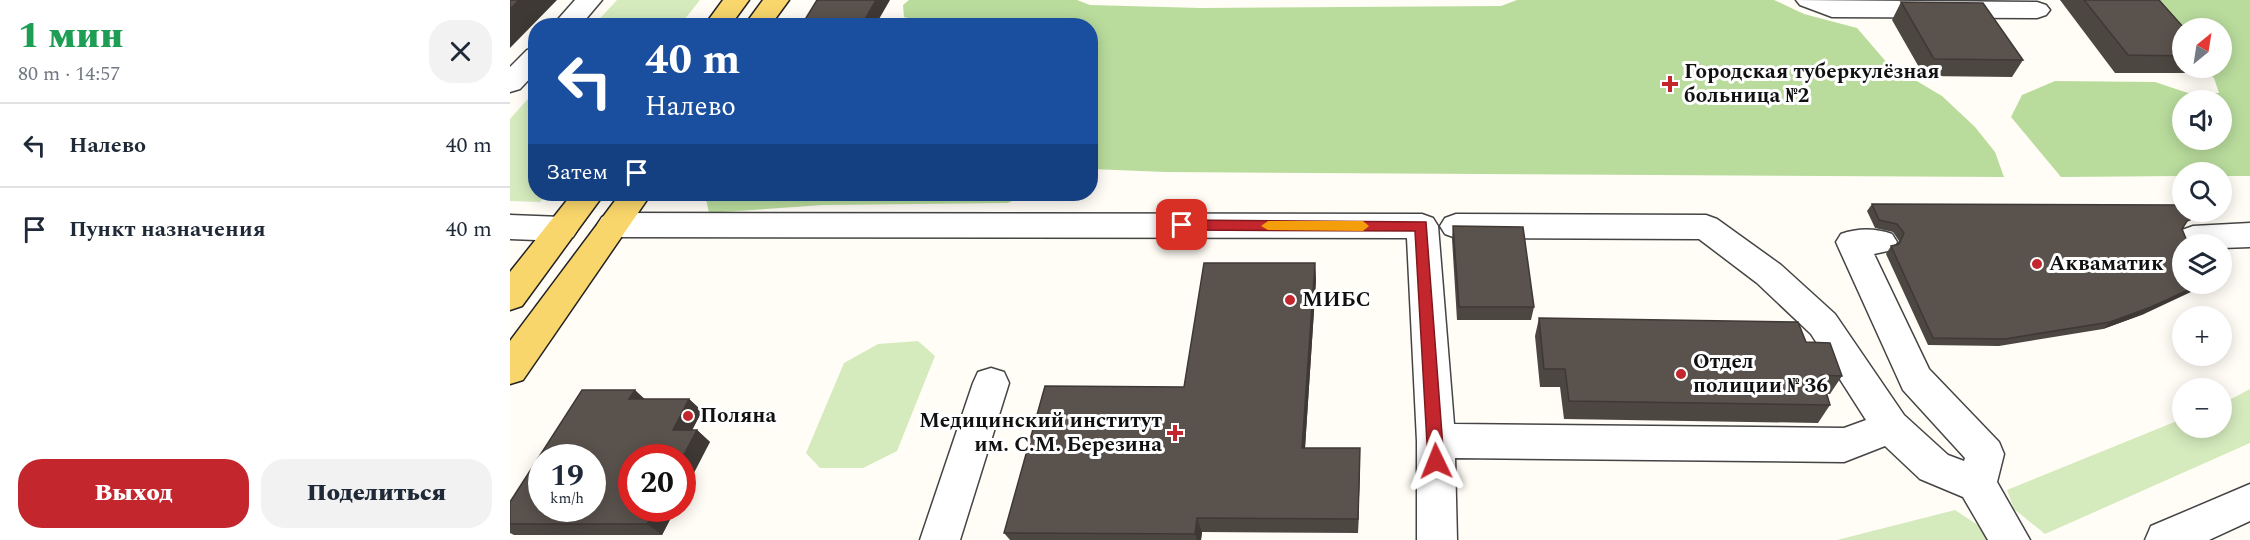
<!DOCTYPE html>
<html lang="ru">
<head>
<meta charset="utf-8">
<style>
  body { margin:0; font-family:Spectral,serif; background:#f2f2f3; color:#1f2937; height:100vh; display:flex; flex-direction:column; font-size:22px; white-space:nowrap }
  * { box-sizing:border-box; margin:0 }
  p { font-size:20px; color:#747a83 }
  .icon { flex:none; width:33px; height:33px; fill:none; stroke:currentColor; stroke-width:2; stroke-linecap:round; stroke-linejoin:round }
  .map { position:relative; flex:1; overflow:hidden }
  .details { display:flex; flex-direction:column; background:#fff; width:510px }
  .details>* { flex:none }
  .guide { position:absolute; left:18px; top:18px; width:570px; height:183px; border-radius:24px; box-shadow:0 3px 15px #0003; background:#1a4fa0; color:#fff; overflow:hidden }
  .needle { width:39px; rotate:30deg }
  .fabs { position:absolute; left:1662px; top:18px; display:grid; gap:12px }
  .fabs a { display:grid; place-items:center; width:60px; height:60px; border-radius:50%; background:#fff; box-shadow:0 3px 15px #0003; font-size:30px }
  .speed { position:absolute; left:18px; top:444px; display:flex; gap:12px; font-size:30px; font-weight:700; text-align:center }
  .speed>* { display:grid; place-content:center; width:78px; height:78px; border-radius:50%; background:#fff; box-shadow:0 3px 15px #0003; line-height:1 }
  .speed small { font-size:15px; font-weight:400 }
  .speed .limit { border:9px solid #d22; background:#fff; color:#111 }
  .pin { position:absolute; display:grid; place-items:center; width:51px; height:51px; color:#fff; margin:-26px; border-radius:12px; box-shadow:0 3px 9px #0006 }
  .me { position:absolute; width:66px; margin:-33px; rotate:358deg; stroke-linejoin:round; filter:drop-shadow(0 0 4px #0008) }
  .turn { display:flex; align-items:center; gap:21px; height:126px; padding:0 18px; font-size:27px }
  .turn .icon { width:78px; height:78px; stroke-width:2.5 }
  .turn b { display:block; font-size:42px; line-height:51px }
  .then { display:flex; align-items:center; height:57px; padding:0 18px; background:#0003; gap:12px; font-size:22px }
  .round { display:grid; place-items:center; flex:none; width:63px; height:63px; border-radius:24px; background:#f2f2f3 }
  .headline { display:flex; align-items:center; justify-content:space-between; height:102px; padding:0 18px }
  h1 { font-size:36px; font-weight:800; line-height:45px; color:#1e9e55 }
  .cta { display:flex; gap:12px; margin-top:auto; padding:12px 18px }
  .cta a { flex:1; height:69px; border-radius:24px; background:#c4262e; color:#fff; font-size:24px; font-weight:800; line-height:69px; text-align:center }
  .cta a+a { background:#f2f2f3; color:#1f2937 }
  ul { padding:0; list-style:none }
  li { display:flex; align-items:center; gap:18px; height:84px; padding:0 18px; border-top:2px solid #e0e1e3 }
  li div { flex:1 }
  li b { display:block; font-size:22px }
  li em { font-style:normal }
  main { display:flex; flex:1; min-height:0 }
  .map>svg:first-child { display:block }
  .green { fill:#d5ebbd }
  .forest { fill:#b9dc9c; fill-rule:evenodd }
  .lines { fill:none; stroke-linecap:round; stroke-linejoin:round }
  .minor-casing { stroke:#444; stroke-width:3 }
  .major-casing { stroke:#222; stroke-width:3 }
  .minor { fill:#fff; fill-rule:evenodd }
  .major { fill:#f9d66b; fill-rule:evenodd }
  .wall { fill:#4d4742 }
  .shaded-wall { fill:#3f3936 }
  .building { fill:#5a524d; stroke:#3f3936; stroke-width:1.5; fill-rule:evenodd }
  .route { fill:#c4262e; stroke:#7f191e; stroke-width:1.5 }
  .slow { fill:#f59e0b }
  .poi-dot { fill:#c4262e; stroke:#fff; stroke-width:2 }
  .labels { text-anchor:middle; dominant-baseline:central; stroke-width:6; stroke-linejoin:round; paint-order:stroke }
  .poi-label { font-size:21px; font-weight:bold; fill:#111; stroke:#fff; text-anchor:start }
</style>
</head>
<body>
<main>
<section class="details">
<div class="headline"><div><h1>1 мин</h1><p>80 m · 14:57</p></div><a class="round"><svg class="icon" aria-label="close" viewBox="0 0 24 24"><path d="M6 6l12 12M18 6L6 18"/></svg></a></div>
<ul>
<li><svg class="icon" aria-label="left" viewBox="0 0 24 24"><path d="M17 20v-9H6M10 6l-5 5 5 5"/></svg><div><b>Налево</b></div><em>40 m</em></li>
<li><svg class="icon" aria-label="arrive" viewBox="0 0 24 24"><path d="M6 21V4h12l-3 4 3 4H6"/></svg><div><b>Пункт назначения</b></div><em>40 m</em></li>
</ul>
<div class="cta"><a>Выход</a><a>Поделиться</a></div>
</section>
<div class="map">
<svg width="1740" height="540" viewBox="0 0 1740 540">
  <rect width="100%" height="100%" fill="#fffdf5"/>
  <path class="green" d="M 107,0 L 190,0 L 170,25 L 84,25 Z
    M 25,91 L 26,194 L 36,194 L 30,202 L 0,201 L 0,119 Z
    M 408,341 L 425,356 L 387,451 L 353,468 L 310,468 L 296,453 L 334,363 L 368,344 Z
    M 1740,389 L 1740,443 L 1535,534 L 1504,509 L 1497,490 L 1672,419 L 1672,428 L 1712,428 L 1712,404 Z
    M 1445,510 L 1480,533 L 1486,540 L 1327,540 Z"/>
  <path class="forest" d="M 399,0 L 567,0 L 580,5 L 690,8 L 991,6 L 1007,0 L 1264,0 L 1294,14 L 1347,28 L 1378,64 L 1432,96 L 1465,127 L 1485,152 L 1494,177 L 655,172 L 581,169 L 580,26 L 424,25 L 394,17 L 393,5 Z
    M 1624,0 L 1740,0 L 1740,176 L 1712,176 L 1712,172 L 1672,172 L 1672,176 L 1551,177 L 1501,117 L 1512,95 L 1545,81 L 1645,82 L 1681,94 L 1709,93 L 1704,78 L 1694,68 L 1712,68 L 1712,28 L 1672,28 ZM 1672,100 L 1712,100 L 1712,140 L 1672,140 Z
    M 195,194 L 516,194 L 498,203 L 313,205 L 199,213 Z"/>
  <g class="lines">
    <g class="minor-casing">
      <path id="minor" d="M 65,0 L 92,0 L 70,26 L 42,26 Z
        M 1286,0 L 1527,2 L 1536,5 L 1540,10 L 1536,15 L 1527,18 L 1322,17 L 1290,5 Z
        M 26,48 L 26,72 L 10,89 L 0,92 L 0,67 L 17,50 Z
        M 103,213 L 912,214 L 923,218 L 928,226 L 944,424 L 1334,428 L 1356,420 L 1301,334 L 1247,283 L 1189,239 L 946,238 L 935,234 L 930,226 L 935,218 L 946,214 L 1196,215 L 1207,219 L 1271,265 L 1325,314 L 1394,415 L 1438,455 L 1454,461 L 1455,458 L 1393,390 L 1326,242 L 1331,234 C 1347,228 1366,228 1382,234 L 1387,242 L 1382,250 L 1364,254 L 1419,369 L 1489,442 L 1494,454 L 1487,482 L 1520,540 L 1478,540 L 1453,497 L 1410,479 L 1375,446 L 1334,462 L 945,458 L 947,540 L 907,540 L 907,441 L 897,238 L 103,237 L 92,233 L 87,225 L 92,217 Z
        M 0,215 L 52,217 L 63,221 L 68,229 L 63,237 L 52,241 L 0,239 Z
        M 1740,223 L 1740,247 L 1712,248 L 1712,244 L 1672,244 L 1672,247 L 1667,238 L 1672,230 L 1683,226 Z
        M 481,368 L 494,372 L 499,383 L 450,540 L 410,540 L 463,383 L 468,372 Z
        M 1740,484 L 1740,521 L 1699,540 L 1635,540 L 1641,526 Z"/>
    </g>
    <g class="major-casing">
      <path id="major" d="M 213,0 L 239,0 L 220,26 L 194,26 Z
        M 253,0 L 279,0 L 260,26 L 234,26 Z
        M 62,194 L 94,194 L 12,306 L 0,310 L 0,272 Z
        M 110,194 L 141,194 L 13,380 L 0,384 L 0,341 Z"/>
    </g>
    <use href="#minor" class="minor"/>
    <use href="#major" class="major"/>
  </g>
  <path class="wall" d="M 1550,0 L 1649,0 L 1672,28 L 1672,68 L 1688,68 L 1683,73 L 1605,73 Z
    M 1391,2 L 1513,60 L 1502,77 L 1414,76 L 1382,20 Z
    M 1362,204 L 1675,227 L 1674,227 L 1634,314 L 1593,329 L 1489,346 L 1418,345 L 1376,254 L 1381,246 L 1387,244 L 1389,241 L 1383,232 L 1365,228 L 1357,211 Z
    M 943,226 L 1024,307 L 1021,320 L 947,320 L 942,239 Z
    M 805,263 L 806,280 L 795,448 L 850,463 L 848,533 L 692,532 L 691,540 L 500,540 L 494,533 L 674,387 Z
    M 1029,318 L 1296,342 L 1332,376 L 1320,394 L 1317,394 L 1320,405 L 1308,423 L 1054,419 L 1050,387 L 1030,387 L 1025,336 Z
    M 135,399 L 179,399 L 192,411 L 182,430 L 187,430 L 200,442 L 122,508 L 166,508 L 152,535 L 4,535 L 0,533 L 0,502 Z"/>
  <path class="shaded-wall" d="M 9,0 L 47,0 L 0,48 L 0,9 Z
    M 366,0 L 380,0 L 365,26 L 351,26 Z
    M 805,263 L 806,280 L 794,463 L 792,448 Z
    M 1720,269 L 1712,277 L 1712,274 Z
    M 1691,284 L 1698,284 L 1634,314 L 1593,329 L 1600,322 Z
    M 125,390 L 138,402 L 119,399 Z
    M 179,399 L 192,411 L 176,442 L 163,430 Z
    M 187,430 L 200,442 L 172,496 L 172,458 Z
    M 850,448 L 850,463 L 848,533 L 848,519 Z
    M 146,508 L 166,508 L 152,535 L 137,524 Z
    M 687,518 L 692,532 L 691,540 L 687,540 L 685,534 Z"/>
  <path class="building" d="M 0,0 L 9,0 L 0,9 Z
    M 307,0 L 366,0 L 351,26 L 291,26 Z
    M 1574,0 L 1649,0 L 1674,28 L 1672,28 L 1672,56 L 1618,55 Z
    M 1391,2 L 1473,3 L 1513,60 L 1424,59 Z
    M 1362,204 L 1672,205 L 1672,212 L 1677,212 L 1682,219 L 1677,221 L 1672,229 L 1677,241 L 1697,239 L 1701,244 L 1672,244 L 1672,284 L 1691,284 L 1641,307 L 1600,322 L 1495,339 L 1423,338 L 1381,246 L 1389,244 L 1394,233 L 1387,224 L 1369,220 Z
    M 943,226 L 1013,227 L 1024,307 L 949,307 Z
    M 1712,258 L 1720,269 L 1712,274 Z
    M 694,263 L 805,263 L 792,448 L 850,448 L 848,519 L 687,518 L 685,534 L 494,533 L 535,386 L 674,387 Z
    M 1029,318 L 1288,322 L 1296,342 L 1320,343 L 1332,376 L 1311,375 L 1320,405 L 1059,401 L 1055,369 L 1034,369 Z
    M 72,390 L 125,390 L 119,399 L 179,399 L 163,430 L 187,430 L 172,458 L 122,458 L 122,508 L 146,508 L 137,524 L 0,524 L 0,502 ZM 32,458 L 82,458 L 82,508 L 32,508 Z"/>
  <path class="route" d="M 672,220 L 916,222 L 934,461 L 931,466 L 926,468 L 920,466 L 918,461 L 905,231 L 672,230 L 665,225 Z"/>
  <path class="slow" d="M 758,221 L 853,221 L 859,226 L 853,231 L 758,230 L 751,226 Z"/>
  <g class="poi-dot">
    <path d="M1157 75h6v6h6v6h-6v6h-6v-6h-6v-6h6z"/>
    <circle cx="1527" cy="264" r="6"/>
    <circle cx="780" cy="300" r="6"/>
    <circle cx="1171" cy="374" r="6"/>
    <circle cx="178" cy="416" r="6"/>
    <path d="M662 424h6v6h6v6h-6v6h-6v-6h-6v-6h6z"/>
  </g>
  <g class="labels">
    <g class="poi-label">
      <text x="1174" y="72">Городская туберкулёзная<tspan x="1174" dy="24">больница №2</tspan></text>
      <text x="1539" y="264">Акваматик</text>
      <text x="792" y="300">МИБС</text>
      <text x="1183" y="362">Отдел<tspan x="1183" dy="24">полиции № 36</tspan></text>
      <text x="190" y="416">Поляна</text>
      <text x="652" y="421" text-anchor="end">Медицинский институт<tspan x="652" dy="24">им. С.М. Березина</tspan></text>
    </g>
  </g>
</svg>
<div class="fabs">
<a><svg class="needle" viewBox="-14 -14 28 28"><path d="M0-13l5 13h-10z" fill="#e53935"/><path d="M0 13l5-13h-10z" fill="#747a83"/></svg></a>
<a><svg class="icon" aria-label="sound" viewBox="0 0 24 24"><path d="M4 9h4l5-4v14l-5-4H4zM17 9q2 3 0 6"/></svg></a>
<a><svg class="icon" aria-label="search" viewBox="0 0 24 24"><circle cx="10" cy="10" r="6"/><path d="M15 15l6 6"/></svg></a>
<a><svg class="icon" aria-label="layers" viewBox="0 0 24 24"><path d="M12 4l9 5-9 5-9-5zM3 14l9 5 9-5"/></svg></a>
<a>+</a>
<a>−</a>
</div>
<div class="speed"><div>19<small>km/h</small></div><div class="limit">20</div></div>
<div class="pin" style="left:672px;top:225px;background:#d93025"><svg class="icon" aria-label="arrive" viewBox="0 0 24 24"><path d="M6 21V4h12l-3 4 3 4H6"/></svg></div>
<svg class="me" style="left:926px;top:461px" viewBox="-20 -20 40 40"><path d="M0-17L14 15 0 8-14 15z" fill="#c4262e" stroke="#fff" stroke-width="4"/></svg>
<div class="guide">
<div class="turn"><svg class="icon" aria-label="left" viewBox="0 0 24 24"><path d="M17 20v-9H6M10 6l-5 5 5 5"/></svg><div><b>40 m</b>Налево</div></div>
<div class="then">Затем<svg class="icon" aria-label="arrive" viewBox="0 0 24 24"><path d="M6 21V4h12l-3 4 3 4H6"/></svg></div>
</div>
</div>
</main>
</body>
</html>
